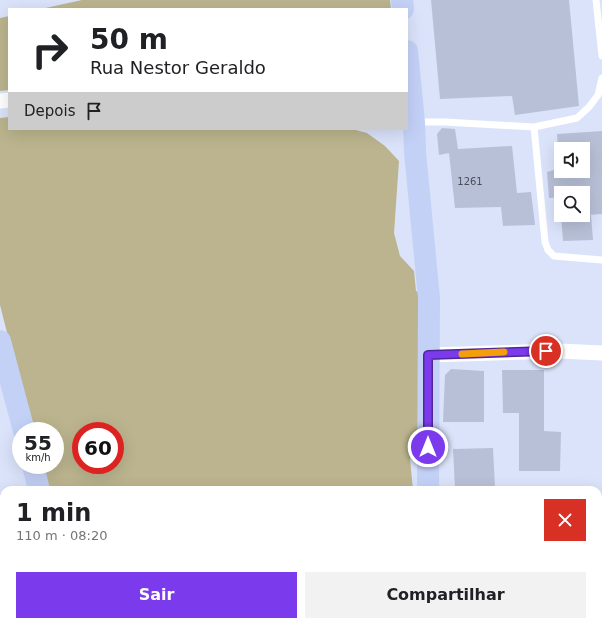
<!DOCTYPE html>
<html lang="pt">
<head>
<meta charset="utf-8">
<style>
  body { margin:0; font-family:"DejaVu Sans",sans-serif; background:#f2f2f2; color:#202124; height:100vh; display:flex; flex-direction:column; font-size:15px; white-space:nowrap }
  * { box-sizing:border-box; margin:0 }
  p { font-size:13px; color:#757577 }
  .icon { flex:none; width:22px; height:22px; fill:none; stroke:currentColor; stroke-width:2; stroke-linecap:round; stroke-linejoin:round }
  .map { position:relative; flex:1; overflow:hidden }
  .panel { position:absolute; left:0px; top:486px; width:602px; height:140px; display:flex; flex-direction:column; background:#fff; border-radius:12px 12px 0 0; box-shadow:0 4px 16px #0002 }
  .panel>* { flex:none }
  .banner { position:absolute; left:8px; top:8px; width:400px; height:122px; border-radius:0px; box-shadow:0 4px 16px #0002; background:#fff; color:#202124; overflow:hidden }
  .buttons { position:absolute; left:554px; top:142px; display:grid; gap:8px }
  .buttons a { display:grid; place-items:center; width:36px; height:36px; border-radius:0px; background:#fff; box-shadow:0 4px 16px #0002; font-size:20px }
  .speed { position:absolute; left:12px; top:422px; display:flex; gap:8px; font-size:20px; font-weight:700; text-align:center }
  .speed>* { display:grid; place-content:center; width:52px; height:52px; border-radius:50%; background:#fff; box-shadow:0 4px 16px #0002; line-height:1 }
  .speed small { font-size:10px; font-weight:400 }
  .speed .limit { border:6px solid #d22; background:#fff; color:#111 }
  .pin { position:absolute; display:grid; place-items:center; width:34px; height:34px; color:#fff; margin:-17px; border:2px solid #fff; border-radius:50%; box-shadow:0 1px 4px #0007 }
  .me { position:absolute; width:44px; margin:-22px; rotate:0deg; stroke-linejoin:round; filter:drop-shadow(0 0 3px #0008) }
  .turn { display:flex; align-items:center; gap:14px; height:84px; padding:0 16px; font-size:18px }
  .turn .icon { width:52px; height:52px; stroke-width:2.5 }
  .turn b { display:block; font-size:28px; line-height:34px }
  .then { display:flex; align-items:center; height:38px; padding:0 16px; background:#0003; gap:8px; font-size:15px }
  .round { display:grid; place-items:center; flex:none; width:42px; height:42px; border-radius:0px; background:#f2f2f2 }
  .summary { display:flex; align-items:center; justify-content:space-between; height:68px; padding:0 16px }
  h1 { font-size:24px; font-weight:700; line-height:30px }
  .cta { display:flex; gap:8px; margin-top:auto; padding:8px 16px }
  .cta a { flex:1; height:46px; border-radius:0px; background:#7c3aed; color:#fff; font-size:16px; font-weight:700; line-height:46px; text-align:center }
  .cta a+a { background:#f2f2f2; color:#202124 }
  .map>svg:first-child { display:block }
  .green { fill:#bbb48e; fill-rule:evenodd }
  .building { fill:#b8c0d7 }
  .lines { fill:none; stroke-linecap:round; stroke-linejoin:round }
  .lane { stroke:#fff; stroke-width:7 }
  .street { stroke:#fff; stroke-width:15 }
  .primary { stroke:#c4d1f7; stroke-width:22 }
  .rail-casing { stroke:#515562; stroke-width:4.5 }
  .rail { stroke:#fff; stroke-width:3; stroke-dasharray:9; stroke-linecap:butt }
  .route-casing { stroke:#51269a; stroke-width:10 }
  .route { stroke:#7c3aed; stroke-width:7 }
  .slow { stroke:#f59e0b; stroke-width:7 }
  .labels { text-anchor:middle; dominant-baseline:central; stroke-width:3.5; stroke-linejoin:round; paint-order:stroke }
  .number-label { font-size:10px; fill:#4a4e5a }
</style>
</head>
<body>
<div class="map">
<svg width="602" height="626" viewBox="0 0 602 626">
  <rect width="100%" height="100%" fill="#dae3fa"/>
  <path class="green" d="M 82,0 L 390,0 L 391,9 L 41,9 Z
    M 9,16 L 9,90 L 0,91 L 0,18 Z
    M 9,117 L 9,129 L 352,129 L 367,133 L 385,146 L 399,161 L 394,233 L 400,256 L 414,271 L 416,291 L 422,294 L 419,438 L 410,459 L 413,490 L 43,490 L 38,465 L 55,465 L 55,431 L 31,431 L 15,364 L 0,305 L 0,118 ZM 81,431 L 115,431 L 115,465 L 81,465 Z
    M 0,569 L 4,584 L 4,609 L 0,612 Z"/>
  <path class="building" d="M 431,0 L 569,0 L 579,106 L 515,115 L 512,96 L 440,99 Z
    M 442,128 L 455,129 L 458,149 L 512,146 L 517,193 L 531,192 L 535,225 L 503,226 L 501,207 L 455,208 L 449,153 L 439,155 L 437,134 Z
    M 602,131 L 602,214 L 588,215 L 591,215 L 593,240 L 563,241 L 561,215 L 583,215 L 583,193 L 561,193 L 561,197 L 549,198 L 547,172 L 561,168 L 561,171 L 583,171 L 583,149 L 558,149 L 557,134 Z
    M 451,369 L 484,371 L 484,422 L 443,422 L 445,375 Z
    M 502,370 L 544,370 L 544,431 L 561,432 L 560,471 L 519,471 L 519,413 L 503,413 Z
    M 493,448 L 495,488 L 455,489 L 453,449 Z"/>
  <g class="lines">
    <path class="lane" d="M 596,0 L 602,56
      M 416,122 L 445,122 L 534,127 L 577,118 L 589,107 L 598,95 L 602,78
      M 534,127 L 545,242 L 548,250 L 554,256 L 602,260"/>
    <path class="street" d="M 0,101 L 9,100
      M 428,355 L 560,351 L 602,353
      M 0,625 L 14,622"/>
    <path class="primary" d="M 402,0 L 403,9
      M 407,51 L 414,122 L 415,152 L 429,298 L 428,490
      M 0,341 L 24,431
      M 33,465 L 39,490
      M 0,518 L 4,534
      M 28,622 L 29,626
      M 72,622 L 73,626
      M 449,622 L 450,626"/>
    <g class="rail-casing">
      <path id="rail" d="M 598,567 L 602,551
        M 583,626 L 584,622"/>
    </g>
    <use href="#rail" class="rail"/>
  </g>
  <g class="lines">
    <g class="route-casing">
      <path id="route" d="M 428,447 L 428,355 L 546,351"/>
    </g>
    <use href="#route" class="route"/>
    <path class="slow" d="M 462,354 L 504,352"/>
  </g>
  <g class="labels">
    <g class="number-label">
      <text x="470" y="181">1261</text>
    </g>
  </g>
</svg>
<div class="buttons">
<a><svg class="icon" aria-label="sound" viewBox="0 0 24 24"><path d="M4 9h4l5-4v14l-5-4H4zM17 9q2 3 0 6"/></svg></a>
<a><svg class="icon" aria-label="search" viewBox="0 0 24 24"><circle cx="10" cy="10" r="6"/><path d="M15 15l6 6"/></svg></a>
</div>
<div class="speed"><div>55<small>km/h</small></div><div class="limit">60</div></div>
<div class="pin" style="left:546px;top:351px;background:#d93025"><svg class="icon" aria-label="arrive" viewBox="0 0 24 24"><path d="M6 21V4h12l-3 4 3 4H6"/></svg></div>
<svg class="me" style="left:428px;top:447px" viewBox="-20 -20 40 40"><circle r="17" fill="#7c3aed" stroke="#fff" stroke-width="3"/><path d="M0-11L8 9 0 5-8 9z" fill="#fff"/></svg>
<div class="banner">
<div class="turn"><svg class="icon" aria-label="right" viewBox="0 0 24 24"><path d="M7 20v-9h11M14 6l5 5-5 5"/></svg><div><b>50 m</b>Rua Nestor Geraldo</div></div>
<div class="then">Depois<svg class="icon" aria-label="arrive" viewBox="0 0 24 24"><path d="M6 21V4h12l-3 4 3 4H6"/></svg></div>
</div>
<section class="panel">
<div class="summary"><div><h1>1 min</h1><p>110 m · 08:20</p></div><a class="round" style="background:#d93025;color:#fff"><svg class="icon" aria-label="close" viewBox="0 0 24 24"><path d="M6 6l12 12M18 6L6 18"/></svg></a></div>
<div class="cta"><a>Sair</a><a>Compartilhar</a></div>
</section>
</div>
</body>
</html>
